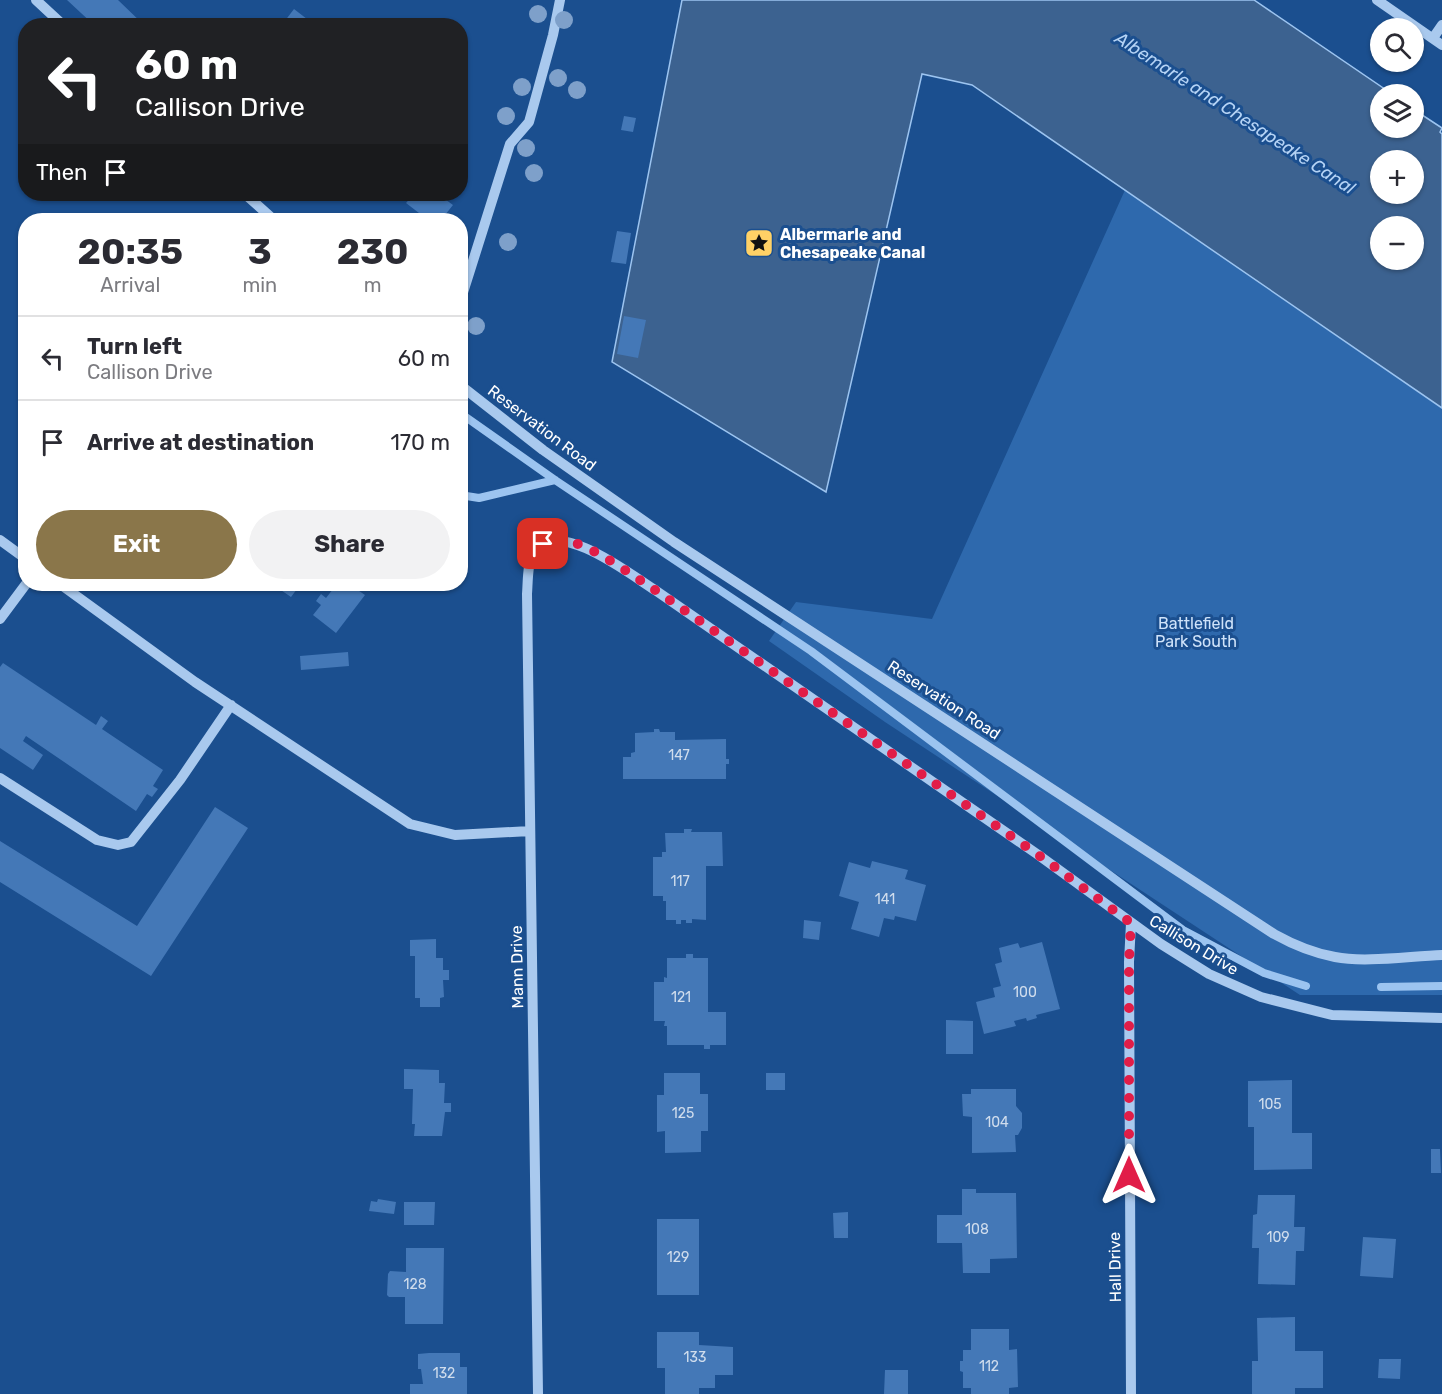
<!DOCTYPE html>
<html lang="en">
<head>
<meta charset="utf-8">
<style>
  body { margin:0; font-family:Rubik,sans-serif; background:#f2f2f3; color:#2b2b33; height:100vh; display:flex; flex-direction:column; font-size:22px; white-space:nowrap }
  * { box-sizing:border-box; margin:0 }
  p { font-size:20px; color:#7c7c81 }
  .icon { flex:none; width:33px; height:33px; fill:none; stroke:currentColor; stroke-width:2; stroke-linecap:round; stroke-linejoin:round }
  .map { position:relative; flex:1; overflow:hidden }
  .drawer { position:absolute; left:18px; top:213px; width:450px; height:378px; display:flex; flex-direction:column; background:#fff; border-radius:24px; box-shadow:0 2px 4px #0004 }
  .drawer>* { flex:none }
  .guide { position:absolute; left:18px; top:18px; width:450px; height:183px; border-radius:24px; box-shadow:0 2px 4px #0004; background:#202124; color:#fff; overflow:hidden }
  .tools { position:absolute; left:1370px; top:18px; display:grid; gap:12px }
  .tools a { display:grid; place-items:center; width:54px; height:54px; border-radius:50%; background:#fff; box-shadow:0 2px 4px #0004; font-size:30px }
  .pin { position:absolute; display:grid; place-items:center; width:51px; height:51px; color:#fff; margin:-26px; border-radius:12px; box-shadow:0 3px 9px #0006 }
  .me { position:absolute; width:66px; margin:-33px; rotate:0deg; stroke-linejoin:round; filter:drop-shadow(0 0 4px #0008) }
  .turn { display:flex; align-items:center; gap:21px; height:126px; padding:0 18px; font-size:27px }
  .turn .icon { width:78px; height:78px; stroke-width:2.5 }
  .turn b { display:block; font-size:42px; line-height:51px }
  .then { display:flex; align-items:center; height:57px; padding:0 18px; background:#0003; gap:12px; font-size:22px }
  .eta { display:flex; justify-content:space-evenly; align-items:center; height:102px; text-align:center }
  .eta b { font-size:36px; font-weight:700; line-height:42px }
  .primary-button { display:flex; gap:12px; margin-top:auto; padding:12px 18px }
  .primary-button a { flex:1; height:69px; border-radius:36px; background:#8a764a; color:#fff; font-size:24px; font-weight:700; line-height:69px; text-align:center }
  .primary-button a+a { background:#f2f2f3; color:#2b2b33 }
  ul { padding:0; list-style:none }
  li { display:flex; align-items:center; gap:18px; height:84px; padding:0 18px; border-top:2px solid #e1e1e2 }
  li div { flex:1 }
  li b { display:block; font-size:22px }
  li em { font-style:normal }
  .map>svg:first-child { display:block }
  .green { fill:#2e69ad }
  .water { fill:#3c6290; stroke:#9cc4f0; stroke-width:1.5; fill-rule:evenodd }
  .lines { fill:none; stroke-linecap:round; stroke-linejoin:round }
  .stream { stroke:#9cc4f0; stroke-width:8 }
  .building { fill:#4478b7 }
  .minor { stroke:#a9c9ee; stroke-width:10 }
  .tree { fill:#7ea0ca }
  .route { stroke:#e11d48; stroke-width:10; stroke-dasharray:0 18 }
  .labels { text-anchor:middle; dominant-baseline:central; stroke-width:6; stroke-linejoin:round; paint-order:stroke }
  .number-label { font-size:14px; fill:#d0dded }
  .poi-label { font-size:16px; font-weight:bold; fill:#fff; stroke:#1b4f8f; text-anchor:start }
  .street-label { font-size:16px; fill:#fff; stroke:#1b4f8f }
  .park-label { font-size:16px; fill:#cfe3fa; stroke:#1b4f8f }
  .water-label { font-size:18px; font-style:italic; fill:#b5d3f5; stroke:#1b4f8f }
</style>
</head>
<body>
<div class="map">
<svg width="1442" height="1394" viewBox="0 0 1442 1394">
  <rect width="100%" height="100%" fill="#1b4f8f"/>
  <path class="green" d="M 1125,190 L 1442,408 L 1442,995 L 1300,995 L 885,722 L 769,641 L 796,602 L 932,619 Z"/>
  <path class="water" d="M 682,0 L 1254,0 L 1392,94 L 1380,94 L 1380,128 L 1413,128 L 1413,109 L 1442,128 L 1440,132 L 1442,134 L 1442,408 L 972,85 L 922,74 L 826,492 L 612,362 ZM 1380,160 L 1413,160 L 1413,194 L 1380,194 ZM 1380,226 L 1413,226 L 1413,260 L 1380,260 Z"/>
  <g class="lines">
    <path class="stream" d="M 460,413 L 555,480 L 811,651 L 1183,930 L 1264,973 L 1306,986
      M 460,495 L 479,498 L 555,480
      M 1381,987 L 1442,986"/>
  </g>
  <path class="building" d="M 67,0 L 118,0 L 145,26 L 95,26 Z
    M 294,9 L 316,26 L 281,26 Z
    M 624,116 L 636,118 L 633,132 L 621,130 Z
    M 414,194 L 438,194 L 453,205 L 441,220 L 428,220 L 406,203 Z
    M 617,231 L 631,233 L 626,264 L 611,262 Z
    M 624,316 L 646,320 L 638,358 L 617,354 Z
    M 272,584 L 310,584 L 306,589 L 300,585 L 291,597 Z
    M 337,584 L 349,584 L 365,595 L 336,633 L 313,615 L 321,605 L 316,601 L 321,594 L 326,598 Z
    M 348,652 L 349,666 L 301,670 L 300,656 Z
    M 3,663 L 96,725 L 101,716 L 108,721 L 102,729 L 163,770 L 153,786 L 158,789 L 152,797 L 147,794 L 136,811 L 26,736 L 23,741 L 43,755 L 33,770 L 0,748 L 0,667 Z
    M 654,729 L 659,729 L 660,732 L 675,732 L 675,740 L 726,739 L 726,759 L 729,759 L 729,764 L 726,764 L 726,779 L 623,779 L 623,757 L 631,757 L 631,753 L 635,752 L 635,733 L 654,732 Z
    M 215,807 L 248,828 L 151,976 L 0,882 L 0,841 L 137,926 Z
    M 684,829 L 692,829 L 691,832 L 722,832 L 723,866 L 706,866 L 706,920 L 692,919 L 692,923 L 686,923 L 686,920 L 681,920 L 681,924 L 676,924 L 676,920 L 666,920 L 666,901 L 663,901 L 663,896 L 653,896 L 653,857 L 662,857 L 662,852 L 666,852 L 665,833 L 684,833 Z
    M 872,861 L 908,870 L 905,879 L 926,885 L 916,921 L 895,916 L 894,920 L 884,918 L 879,937 L 851,929 L 859,902 L 839,896 L 849,862 L 870,868 Z
    M 804,920 L 821,922 L 819,940 L 803,938 Z
    M 436,939 L 436,958 L 443,958 L 443,970 L 449,970 L 449,980 L 443,980 L 444,997 L 440,998 L 440,1007 L 420,1007 L 420,998 L 415,998 L 415,956 L 410,956 L 410,940 Z
    M 1042,942 L 1060,1009 L 1036,1015 L 1037,1018 L 1027,1021 L 1026,1018 L 1014,1021 L 1016,1026 L 984,1034 L 976,1002 L 995,997 L 993,988 L 1001,986 L 995,964 L 1002,962 L 999,948 L 1018,943 L 1020,948 Z
    M 686,954 L 693,954 L 693,958 L 708,958 L 708,1012 L 726,1012 L 726,1045 L 710,1045 L 710,1049 L 704,1049 L 704,1045 L 667,1045 L 667,1026 L 664,1026 L 665,1021 L 654,1021 L 654,982 L 664,982 L 664,977 L 667,978 L 667,958 L 686,958 Z
    M 946,1020 L 973,1021 L 973,1054 L 946,1054 Z
    M 404,1069 L 439,1070 L 439,1083 L 445,1083 L 444,1103 L 451,1103 L 451,1112 L 445,1112 L 442,1136 L 414,1136 L 415,1124 L 412,1124 L 413,1089 L 404,1089 Z
    M 664,1073 L 700,1073 L 700,1094 L 708,1094 L 708,1131 L 701,1131 L 701,1152 L 665,1153 L 665,1131 L 657,1132 L 657,1095 L 664,1095 Z
    M 766,1073 L 785,1073 L 785,1090 L 766,1090 Z
    M 1292,1080 L 1292,1133 L 1312,1133 L 1312,1169 L 1254,1170 L 1254,1127 L 1248,1127 L 1248,1081 Z
    M 971,1089 L 1016,1089 L 1016,1106 L 1022,1113 L 1022,1128 L 1018,1135 L 1015,1135 L 1016,1152 L 972,1153 L 972,1117 L 963,1116 L 962,1094 L 971,1094 Z
    M 1431,1149 L 1440,1149 L 1441,1173 L 1431,1173 Z
    M 962,1189 L 976,1189 L 976,1193 L 1016,1193 L 1017,1258 L 990,1259 L 990,1273 L 963,1273 L 962,1243 L 937,1243 L 937,1215 L 962,1215 Z
    M 1258,1195 L 1295,1195 L 1294,1227 L 1305,1227 L 1304,1251 L 1296,1251 L 1295,1285 L 1258,1284 L 1259,1248 L 1252,1248 L 1253,1215 L 1257,1214 Z
    M 378,1199 L 396,1202 L 394,1214 L 369,1211 L 371,1201 L 377,1202 Z
    M 404,1202 L 435,1202 L 434,1225 L 404,1225 Z
    M 848,1212 L 848,1238 L 834,1238 L 833,1213 Z
    M 657,1219 L 699,1219 L 699,1295 L 657,1295 Z
    M 1363,1237 L 1396,1239 L 1393,1278 L 1360,1276 Z
    M 406,1248 L 444,1248 L 443,1324 L 405,1324 L 405,1297 L 389,1297 L 387,1295 L 388,1274 L 390,1271 L 406,1272 Z
    M 1295,1317 L 1295,1351 L 1323,1351 L 1323,1388 L 1295,1388 L 1295,1394 L 1252,1394 L 1252,1361 L 1258,1361 L 1257,1318 Z
    M 971,1329 L 1009,1329 L 1009,1350 L 1017,1349 L 1018,1387 L 1009,1388 L 1009,1394 L 971,1394 L 971,1388 L 963,1388 L 963,1372 L 960,1371 L 960,1361 L 963,1361 L 963,1350 L 971,1350 Z
    M 657,1332 L 699,1332 L 699,1345 L 733,1347 L 733,1375 L 715,1375 L 715,1388 L 699,1388 L 699,1394 L 665,1394 L 665,1368 L 657,1368 Z
    M 429,1353 L 460,1353 L 460,1367 L 467,1367 L 467,1394 L 410,1394 L 410,1384 L 423,1384 L 421,1369 L 418,1369 L 418,1354 Z
    M 1379,1359 L 1401,1359 L 1400,1379 L 1378,1378 Z
    M 885,1370 L 908,1370 L 908,1394 L 884,1394 Z"/>
  <g class="lines">
    <path class="minor" d="M 36,0 L 64,26
      M 1377,0 L 1442,45
      M 1433,38 L 1442,25
      M 245,194 L 274,220
      M 460,302 L 510,144 L 529,122 L 553,35 L 560,0
      M 460,385 L 543,450 L 674,542 L 1274,934 C 1292,944 1313,953 1335,957 C 1365,963 1410,956 1442,955
      M 0,540 L 26,559
      M 60,584 L 195,682 L 410,824 L 455,835 L 530,831
      M 0,619 L 26,584
      M 0,778 L 97,840 L 118,845 L 131,842 L 180,780 L 231,705
      M 1131,923 L 1129,962 L 1131,1394
      M 538,1394 L 527,594 C 528,582 527,559 536,549 C 561,520 631,575 655,590 L 1037,854 L 1161,944 L 1209,974 L 1261,997 L 1332,1015 L 1442,1018"/>
  </g>
  <g class="tree">
    <circle cx="538" cy="14" r="9"/>
    <circle cx="564" cy="20" r="9"/>
    <circle cx="558" cy="78" r="9"/>
    <circle cx="522" cy="87" r="9"/>
    <circle cx="577" cy="90" r="9"/>
    <circle cx="506" cy="116" r="9"/>
    <circle cx="526" cy="148" r="9"/>
    <circle cx="534" cy="173" r="9"/>
    <circle cx="508" cy="242" r="9"/>
    <circle cx="476" cy="326" r="9"/>
  </g>
  <g class="lines">
    <path class="route" d="M 543,544 C 550,541 555,540 562,540 C 588,542 631,575 655,590 L 1037,854 L 1131,923 L 1129,962 L 1129,1175"/>
  </g>
  <defs>
    <g id="sight-square" transform="scale(1.5)"><rect x="-9" y="-9" width="18" height="18" rx="4" fill="#ffd166" stroke="#1b4f8f"/><path d="M0-6L1.8-2.2L6-1.7L2.9 1.2L3.7 5.4L0 3.3L-3.7 5.4L-2.9 1.2L-6-1.7L-1.8-2.2Z" fill="#111"/></g>
  </defs>
  <g fill-rule="evenodd">
    <use href="#sight-square" x="759" y="243"/>
  </g>
  <g class="labels">
    <g class="number-label">
      <text x="679" y="755">147</text>
      <text x="680" y="881">117</text>
      <text x="885" y="899">141</text>
      <text x="1025" y="992">100</text>
      <text x="681" y="997">121</text>
      <text x="1270" y="1104">105</text>
      <text x="683" y="1113">125</text>
      <text x="997" y="1122">104</text>
      <text x="977" y="1229">108</text>
      <text x="1278" y="1237">109</text>
      <text x="678" y="1257">129</text>
      <text x="415" y="1284">128</text>
      <text x="695" y="1357">133</text>
      <text x="989" y="1366">112</text>
      <text x="444" y="1373">132</text>
    </g>
    <g class="poi-label">
      <text x="780" y="234">Albermarle and<tspan x="780" dy="18">Chesapeake Canal</tspan></text>
    </g>
    <g class="street-label">
      <text transform="translate(542 428) rotate(37)">Reservation Road</text>
      <text transform="translate(944 700) rotate(33)">Reservation Road</text>
      <text transform="translate(1194 945) rotate(31)">Callison Drive</text>
      <text transform="translate(517 967) rotate(-91)">Mann Drive</text>
      <text transform="translate(1115 1267) rotate(-91)">Hall Drive</text>
    </g>
    <g class="park-label">
      <text x="1196" y="623">Battlefield<tspan x="1196" dy="18">Park South</tspan></text>
    </g>
    <g class="water-label">
      <text transform="translate(1235 113) rotate(33)">Albemarle and Chesapeake Canal</text>
    </g>
  </g>
</svg>
<div class="tools">
<a><svg class="icon" aria-label="search" viewBox="0 0 24 24"><circle cx="10" cy="10" r="6"/><path d="M15 15l6 6"/></svg></a>
<a><svg class="icon" aria-label="layers" viewBox="0 0 24 24"><path d="M12 4l9 5-9 5-9-5zM3 14l9 5 9-5"/></svg></a>
<a>+</a>
<a>−</a>
</div>
<div class="pin" style="left:543px;top:544px;background:#d93025"><svg class="icon" aria-label="arrive" viewBox="0 0 24 24"><path d="M6 21V4h12l-3 4 3 4H6"/></svg></div>
<svg class="me" style="left:1129px;top:1175px" viewBox="-20 -20 40 40"><path d="M0-17L14 15 0 8-14 15z" fill="#e11d48" stroke="#fff" stroke-width="4"/></svg>
<div class="guide">
<div class="turn"><svg class="icon" aria-label="left" viewBox="0 0 24 24"><path d="M17 20v-9H6M10 6l-5 5 5 5"/></svg><div><b>60 m</b>Callison Drive</div></div>
<div class="then">Then<svg class="icon" aria-label="arrive" viewBox="0 0 24 24"><path d="M6 21V4h12l-3 4 3 4H6"/></svg></div>
</div>
<section class="drawer">
<div class="eta">
<div><b>20:35</b><p>Arrival</p></div>
<div><b>3</b><p>min</p></div>
<div><b>230</b><p>m</p></div>
</div>
<ul>
<li><svg class="icon" aria-label="left" viewBox="0 0 24 24"><path d="M17 20v-9H6M10 6l-5 5 5 5"/></svg><div><b>Turn left</b><p>Callison Drive</p></div><em>60 m</em></li>
<li><svg class="icon" aria-label="arrive" viewBox="0 0 24 24"><path d="M6 21V4h12l-3 4 3 4H6"/></svg><div><b>Arrive at destination</b></div><em>170 m</em></li>
</ul>
<div class="primary-button"><a>Exit</a><a>Share</a></div>
</section>
</div>
</body>
</html>
